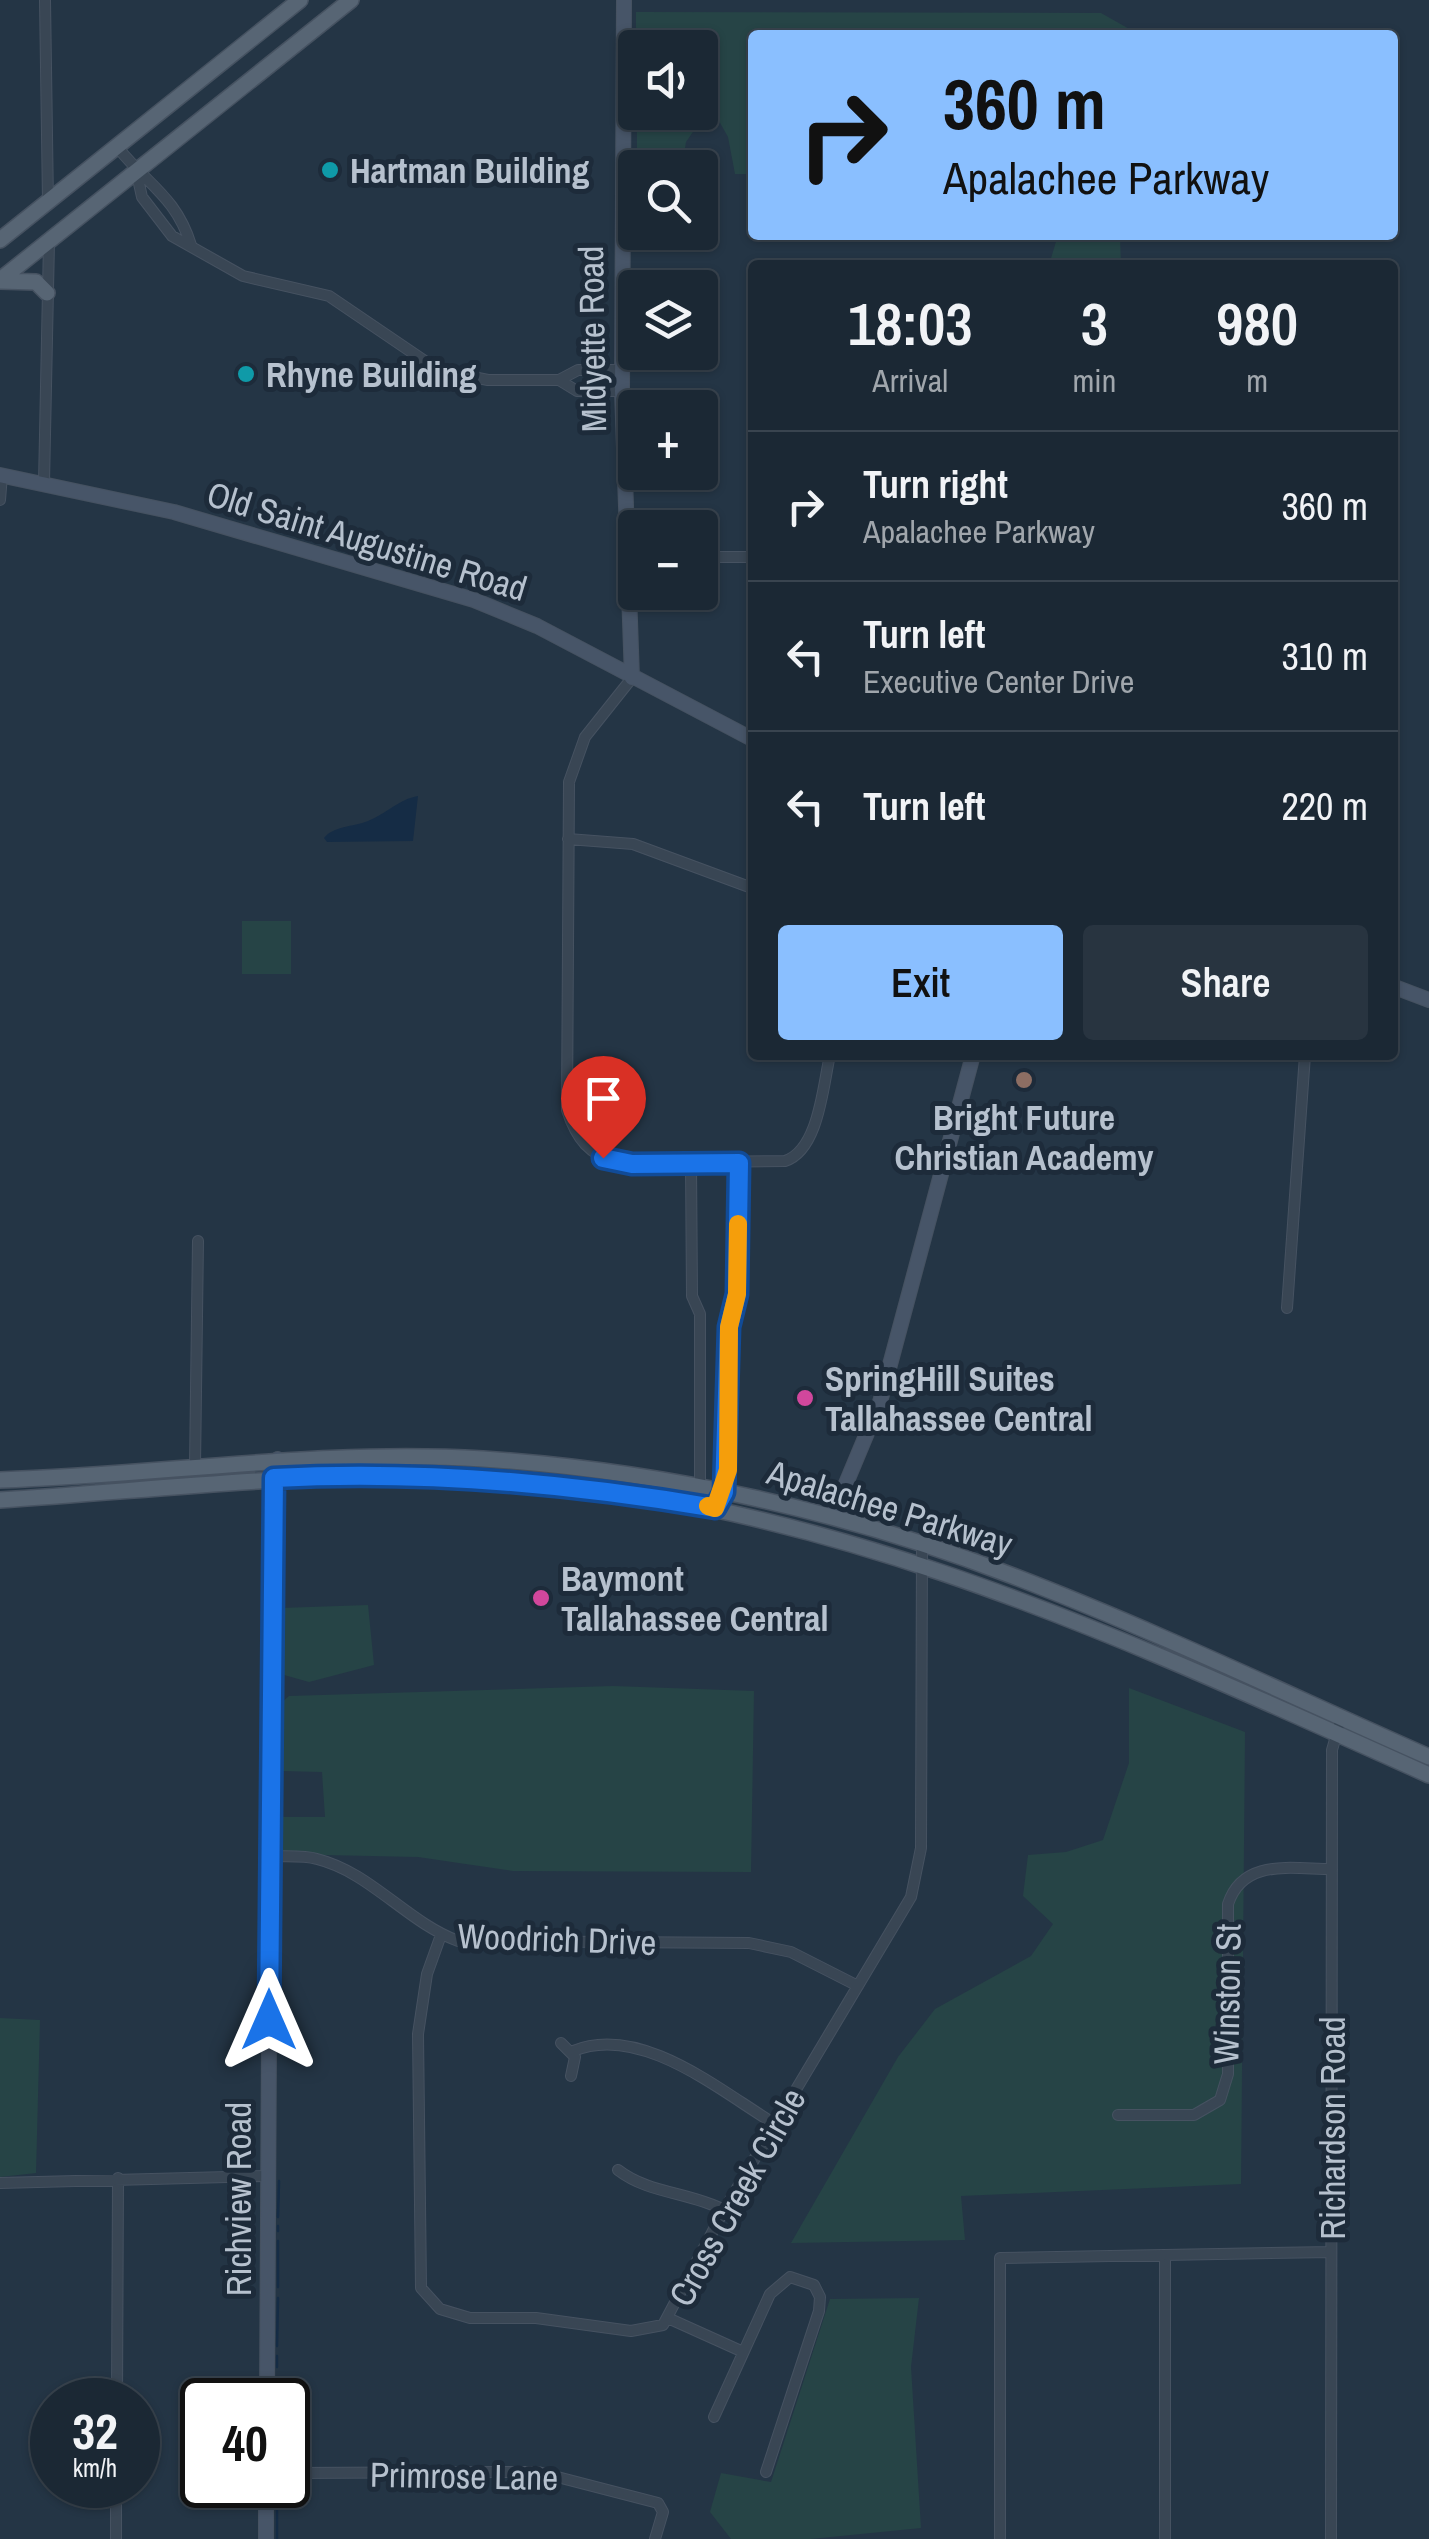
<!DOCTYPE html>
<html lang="en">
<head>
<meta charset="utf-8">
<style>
  body { margin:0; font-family:"Archivo Narrow",sans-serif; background:#283440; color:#f1f3f6; height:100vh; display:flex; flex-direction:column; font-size:38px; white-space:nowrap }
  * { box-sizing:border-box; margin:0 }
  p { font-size:32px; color:#a0a6ac }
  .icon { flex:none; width:55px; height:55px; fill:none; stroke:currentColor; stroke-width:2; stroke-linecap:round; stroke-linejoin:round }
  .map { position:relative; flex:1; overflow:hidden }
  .sheet { position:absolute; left:748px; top:260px; width:650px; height:800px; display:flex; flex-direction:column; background:#1b2834; border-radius:10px; box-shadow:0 2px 8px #0004,0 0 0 2px #39444f }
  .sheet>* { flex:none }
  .hud { position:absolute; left:748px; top:30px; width:650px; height:210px; border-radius:10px; box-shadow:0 2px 8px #0004,0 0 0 2px #39444f; background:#8abfff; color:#111; overflow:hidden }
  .tools { position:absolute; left:618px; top:30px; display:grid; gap:20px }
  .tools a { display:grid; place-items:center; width:100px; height:100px; border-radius:10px; background:#1b2834; box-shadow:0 2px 8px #0004,0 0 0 2px #39444f; font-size:50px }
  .speed { position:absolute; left:30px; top:2378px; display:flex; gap:20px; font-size:50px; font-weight:700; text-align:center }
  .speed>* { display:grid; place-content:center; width:130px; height:130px; border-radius:50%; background:#1b2834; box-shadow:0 2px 8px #0004,0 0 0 2px #39444f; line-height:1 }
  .speed small { font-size:25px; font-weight:400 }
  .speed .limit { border:5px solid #111; border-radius:15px; background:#fff; color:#111 }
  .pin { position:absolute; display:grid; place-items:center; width:85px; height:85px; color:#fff; margin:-102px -42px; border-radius:50% 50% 50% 0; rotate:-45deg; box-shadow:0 0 10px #0007 }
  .pin .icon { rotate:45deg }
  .me { position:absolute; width:110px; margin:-55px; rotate:0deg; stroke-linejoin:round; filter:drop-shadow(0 0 8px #0008) }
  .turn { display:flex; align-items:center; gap:35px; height:210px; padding:0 30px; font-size:45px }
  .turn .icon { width:130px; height:130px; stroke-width:2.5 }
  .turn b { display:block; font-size:70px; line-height:85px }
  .eta { display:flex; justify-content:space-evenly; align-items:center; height:170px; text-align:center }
  .eta b { font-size:60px; font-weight:600; line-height:70px }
  .primary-button { display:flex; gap:20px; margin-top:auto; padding:20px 30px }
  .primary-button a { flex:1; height:115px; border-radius:10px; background:#8abfff; color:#111; font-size:40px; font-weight:600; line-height:115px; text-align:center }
  .primary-button a+a { background:#283440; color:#f1f3f6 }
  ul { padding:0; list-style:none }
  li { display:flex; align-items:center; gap:30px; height:150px; padding:0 30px; border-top:2px solid #39444f }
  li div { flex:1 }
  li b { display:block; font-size:38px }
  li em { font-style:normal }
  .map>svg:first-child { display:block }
  .green { fill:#264446 }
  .water { fill:#152c45 }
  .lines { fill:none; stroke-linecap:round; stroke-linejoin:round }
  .stream { stroke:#152c45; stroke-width:2.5 }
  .street-casing { stroke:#465261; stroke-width:12 }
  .secondary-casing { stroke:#465261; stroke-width:16 }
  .primary-casing { stroke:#465261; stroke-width:18 }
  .street { stroke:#394654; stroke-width:10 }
  .secondary { stroke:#475568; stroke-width:14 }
  .primary { stroke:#576574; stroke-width:15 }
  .route-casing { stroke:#114b97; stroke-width:25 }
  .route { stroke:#1a73e8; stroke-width:18 }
  .slow { stroke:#f59e0b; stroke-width:18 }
  .culture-dot { fill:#0f9aa8; stroke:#1d2b3a; stroke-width:4 }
  .education-dot { fill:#8d6e63; stroke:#1d2b3a; stroke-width:4 }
  .hotel-dot { fill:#d1479c; stroke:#1d2b3a; stroke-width:4 }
  .labels { text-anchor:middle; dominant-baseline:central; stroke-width:10; stroke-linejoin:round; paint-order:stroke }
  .poi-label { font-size:35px; font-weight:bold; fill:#b6c1ce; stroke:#1d2b3a; text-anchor:start }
  .street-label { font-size:35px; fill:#b6c1ce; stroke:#1d2b3a }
</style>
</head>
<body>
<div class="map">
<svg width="1429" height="2539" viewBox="0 0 1429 2539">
  <rect width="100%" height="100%" fill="#243545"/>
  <path class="green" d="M 636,12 L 1101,13 L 1140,35 L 752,35 L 752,174 L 735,174 L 728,137 L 719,121 L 699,123 L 686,142 L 682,167 L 637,167 L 637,113 L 700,112 L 700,48 L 636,47 Z
    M 1058,235 L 1120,235 L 1121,265 L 1049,265 Z
    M 242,921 L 291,921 L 291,974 L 242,974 Z
    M 368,1605 L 374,1665 L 309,1682 L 277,1673 L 281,1608 Z
    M 613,1686 L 754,1691 L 751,1872 L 513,1871 L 418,1857 L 276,1854 L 276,1817 L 325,1817 L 322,1772 L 281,1771 L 280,1704 L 289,1696 Z
    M 1129,1688 L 1245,1732 L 1241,2184 L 961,2196 L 965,2240 L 791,2243 L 898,2057 L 935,2009 L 1031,1956 L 1053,1924 L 1023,1896 L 1028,1855 L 1066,1852 L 1103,1840 L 1129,1763 Z
    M 0,2018 L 40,2020 L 36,2173 L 0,2177 Z
    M 919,2298 L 911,2367 L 921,2528 L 811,2539 L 731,2539 L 710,2512 L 721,2473 L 771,2482 L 830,2299 Z"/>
  <path class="water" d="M 418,796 L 413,841 L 327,842 L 324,838 C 333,826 353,827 368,821 C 386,814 399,799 418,796 Z"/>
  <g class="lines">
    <path class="stream" d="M 278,2217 L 279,2181
      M 278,2226 L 278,2231
      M 278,2287 L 278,2241
      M 277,2346 L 278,2298
      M 277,2356 L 277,2367
      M 277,2400 L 277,2378
      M 277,2485 L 277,2539"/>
    <g class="street-casing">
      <path id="street" d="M 45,0 L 48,202
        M 119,149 C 148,185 176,197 191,245
        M 136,170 L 142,197 L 172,236 L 243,276 L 329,296 L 438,370 L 488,380 L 559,380 L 578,370 L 622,370
        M 559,380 L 577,391 L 622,391
        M 44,483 L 49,242
        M 0,500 L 2,475
        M 700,557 L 752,557
        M 632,678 L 585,737 L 569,782 L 567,1110 C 576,1138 589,1156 620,1163 L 785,1161 C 819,1150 823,1085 830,1055
        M 568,839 L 633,844 L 752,888
        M 691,1164 L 692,1296 L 700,1314 L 700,1488 L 715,1508 L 728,1471 L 729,1327 L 737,1294 L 739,1163
        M 1287,1308 L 1305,1055
        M 195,1467 L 198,1241
        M 270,1856 C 286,1857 303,1855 317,1859 C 370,1872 407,1922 458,1941 L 749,1943 L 791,1952 L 858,1986
        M 441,1935 L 427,1974 L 418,2034 L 421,2288 L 440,2309 L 470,2318 L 536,2318 L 631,2331 L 663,2325 L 724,2210 L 911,1897 L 921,1848 L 922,1544
        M 561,2043 L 575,2057 L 571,2076
        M 573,2051 C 641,2023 720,2091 775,2124
        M 1118,2115 L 1194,2115 L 1220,2100 L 1228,2074 L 1228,1904 C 1243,1858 1291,1869 1332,1869
        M 618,2170 C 649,2194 690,2192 724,2210
        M 0,2183 L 268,2176
        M 1165,2255 L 1165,2539
        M 670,2319 L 741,2351
        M 117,2400 L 118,2178
        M 714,2417 L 770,2294 L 790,2277 L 814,2285 L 820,2297 L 819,2311 L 766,2472
        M 288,2473 L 538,2472 L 658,2503 L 663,2512 L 655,2539
        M 116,2539 L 116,2485
        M 1000,2539 L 1000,2258 L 1331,2252
        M 1331,2539 L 1332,1750 L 1341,1718"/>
    </g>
    <g class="secondary-casing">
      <path id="secondary" d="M 624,0 L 622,391 L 632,678
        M 0,475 L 174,512 L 474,600 L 537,626 L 752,739
        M 1392,986 L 1429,1000
        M 832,1517 L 880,1402 L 973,1055
        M 267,2400 L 272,1490 L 278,1459
        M 266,2539 L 266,2485"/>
    </g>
    <g class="primary-casing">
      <path id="primary" d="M 0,240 L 300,0
        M 0,280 L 351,0
        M 0,281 L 36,282 L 47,293
        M 0,1480 C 161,1475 321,1449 483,1459 C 663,1471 845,1511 1013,1576 C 1154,1630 1291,1696 1429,1757
        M 0,1500 C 159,1490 316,1470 475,1478 C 821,1495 1119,1636 1429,1775"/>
    </g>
    <use href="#street" class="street"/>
    <use href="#secondary" class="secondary"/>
    <use href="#primary" class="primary"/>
  </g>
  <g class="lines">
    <g class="route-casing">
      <path id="route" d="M 269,2020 L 274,1478 C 423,1470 568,1483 715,1508 L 724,1492 L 729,1327 L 737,1294 L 739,1163 L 632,1164 L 603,1158"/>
    </g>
    <use href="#route" class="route"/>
    <path class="slow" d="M 708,1506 L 715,1508 L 728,1470 L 729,1327 L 737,1294 L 738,1224"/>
  </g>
  <g class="culture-dot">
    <circle cx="330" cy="170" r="10"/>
    <circle cx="246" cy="374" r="10"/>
  </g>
  <circle class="education-dot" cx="1024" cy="1080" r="10"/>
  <g class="hotel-dot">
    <circle cx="805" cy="1398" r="10"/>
    <circle cx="541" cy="1598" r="10"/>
  </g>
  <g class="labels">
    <g class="poi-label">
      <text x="350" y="170">Hartman Building</text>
      <text x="266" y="374">Rhyne Building</text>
      <text x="1024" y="1117" text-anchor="middle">Bright Future<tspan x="1024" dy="40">Christian Academy</tspan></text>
      <text x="825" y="1378">SpringHill Suites<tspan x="825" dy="40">Tallahassee Central</tspan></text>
      <text x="561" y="1578">Baymont<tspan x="561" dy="40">Tallahassee Central</tspan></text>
    </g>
    <g class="street-label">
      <text transform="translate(592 339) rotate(-91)">Midyette Road</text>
      <text transform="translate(367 541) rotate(17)">Old Saint Augustine Road</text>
      <text transform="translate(890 1508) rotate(17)">Apalachee Parkway</text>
      <text transform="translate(557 1939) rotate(2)">Woodrich Drive</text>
      <text transform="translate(1227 1994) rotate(-89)">Winston St</text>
      <text transform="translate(1332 2128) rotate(-90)">Richardson Road</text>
      <text transform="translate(737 2197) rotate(-61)">Cross Creek Circle</text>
      <text transform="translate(238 2199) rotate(-90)">Richview Road</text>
      <text transform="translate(464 2476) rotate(1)">Primrose Lane</text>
    </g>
  </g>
</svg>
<div class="tools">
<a><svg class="icon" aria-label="sound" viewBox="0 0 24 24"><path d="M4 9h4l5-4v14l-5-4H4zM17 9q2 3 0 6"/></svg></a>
<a><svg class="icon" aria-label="search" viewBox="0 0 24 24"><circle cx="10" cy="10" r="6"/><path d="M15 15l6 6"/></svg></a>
<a><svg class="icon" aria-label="layers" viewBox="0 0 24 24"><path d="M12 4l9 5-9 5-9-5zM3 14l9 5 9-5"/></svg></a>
<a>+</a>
<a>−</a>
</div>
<div class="speed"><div>32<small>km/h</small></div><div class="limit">40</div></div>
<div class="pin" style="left:603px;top:1158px;background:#d93025"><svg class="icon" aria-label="arrive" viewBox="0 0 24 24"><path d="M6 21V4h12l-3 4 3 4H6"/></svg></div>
<svg class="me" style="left:269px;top:2020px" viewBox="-20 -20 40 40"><path d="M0-17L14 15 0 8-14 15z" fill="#1a73e8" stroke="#fff" stroke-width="4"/></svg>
<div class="hud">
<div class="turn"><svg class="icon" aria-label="right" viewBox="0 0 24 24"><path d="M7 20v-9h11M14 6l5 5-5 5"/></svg><div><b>360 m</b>Apalachee Parkway</div></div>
</div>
<section class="sheet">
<div class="eta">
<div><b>18:03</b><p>Arrival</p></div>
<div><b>3</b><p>min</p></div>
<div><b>980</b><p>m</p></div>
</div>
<ul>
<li><svg class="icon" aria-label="right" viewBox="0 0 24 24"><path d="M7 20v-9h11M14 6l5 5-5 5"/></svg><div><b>Turn right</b><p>Apalachee Parkway</p></div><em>360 m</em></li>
<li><svg class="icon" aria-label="left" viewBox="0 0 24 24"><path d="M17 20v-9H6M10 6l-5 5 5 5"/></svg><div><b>Turn left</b><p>Executive Center Drive</p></div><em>310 m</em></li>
<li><svg class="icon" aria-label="left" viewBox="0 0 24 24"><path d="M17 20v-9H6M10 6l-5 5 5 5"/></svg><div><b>Turn left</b></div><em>220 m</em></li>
</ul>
<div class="primary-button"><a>Exit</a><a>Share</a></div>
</section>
</div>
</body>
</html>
